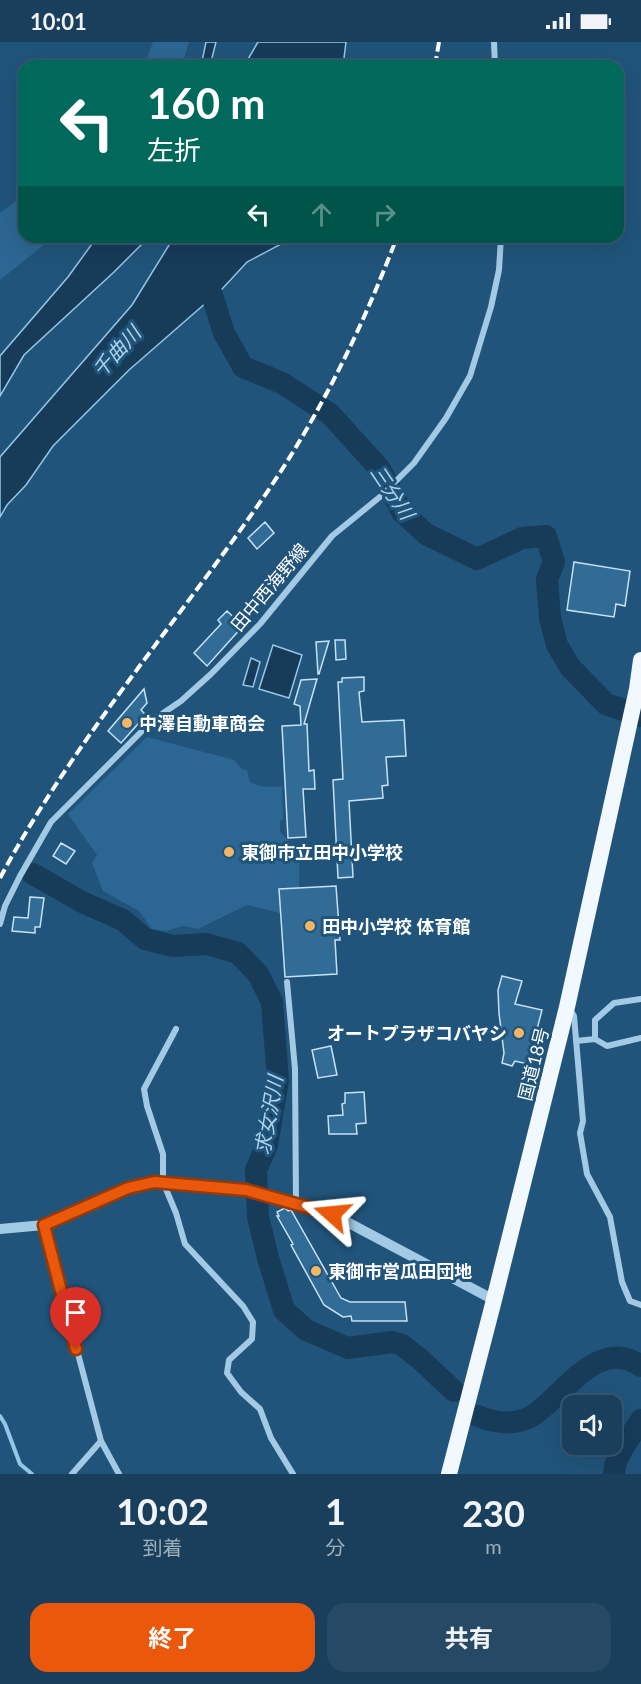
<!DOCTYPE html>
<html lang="ja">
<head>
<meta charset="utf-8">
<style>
  body { margin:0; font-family:Lato,"Noto Sans JP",sans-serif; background:#264a65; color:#f1f3f6; height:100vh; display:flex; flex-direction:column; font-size:22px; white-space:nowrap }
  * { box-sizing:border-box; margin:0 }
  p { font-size:20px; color:#9fafbb }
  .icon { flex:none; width:33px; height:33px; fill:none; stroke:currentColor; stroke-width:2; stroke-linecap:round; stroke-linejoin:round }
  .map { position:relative; height:1432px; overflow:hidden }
  .panel { display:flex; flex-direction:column; background:#193f5c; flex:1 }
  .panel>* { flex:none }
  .top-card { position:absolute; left:18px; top:18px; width:606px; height:183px; border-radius:18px; box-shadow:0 6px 24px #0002,0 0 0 2px #375872; background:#00695c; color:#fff; overflow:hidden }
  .fabs { position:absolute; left:562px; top:1353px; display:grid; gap:12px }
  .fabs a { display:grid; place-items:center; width:60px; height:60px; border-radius:12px; background:#193f5c; box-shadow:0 6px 24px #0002,0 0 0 2px #375872; font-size:30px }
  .pin { position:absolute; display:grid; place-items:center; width:51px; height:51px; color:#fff; margin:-62px -26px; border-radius:50% 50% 50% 0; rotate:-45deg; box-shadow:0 0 6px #0007 }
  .pin .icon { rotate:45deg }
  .me { position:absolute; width:66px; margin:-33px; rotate:288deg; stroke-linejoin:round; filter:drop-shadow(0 0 4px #0008) }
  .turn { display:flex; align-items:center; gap:21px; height:126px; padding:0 30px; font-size:27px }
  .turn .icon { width:78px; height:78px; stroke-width:2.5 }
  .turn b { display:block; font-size:42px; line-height:51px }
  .lanes { display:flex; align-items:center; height:57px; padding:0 30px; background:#0003; justify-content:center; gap:30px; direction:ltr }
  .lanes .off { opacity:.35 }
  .eta { display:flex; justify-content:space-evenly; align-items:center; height:102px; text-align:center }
  .eta b { font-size:36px; font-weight:700; line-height:42px }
  .action { display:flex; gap:12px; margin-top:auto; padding:12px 30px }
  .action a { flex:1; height:69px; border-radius:18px; background:#ea580c; color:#fff; font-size:24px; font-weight:700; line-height:69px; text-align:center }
  .action a+a { background:#264a65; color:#f1f3f6 }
  .status { display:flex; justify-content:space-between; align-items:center; height:42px; padding:0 30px; background:#193f5c; direction:ltr }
  .status svg { height:16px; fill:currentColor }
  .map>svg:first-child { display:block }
  .green { fill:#2b6792 }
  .water { fill:#163c5a; stroke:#96c6e6; stroke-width:1.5 }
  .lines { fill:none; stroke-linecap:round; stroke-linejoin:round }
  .stream { stroke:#96c6e6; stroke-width:4 }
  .river { stroke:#163c5a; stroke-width:22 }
  .building { fill:#316c97; stroke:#c6e1f4; stroke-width:1.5 }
  .minor { stroke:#a3cae5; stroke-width:6 }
  .tertiary { stroke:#a3cae5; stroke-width:10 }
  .trunk { stroke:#f1f8fe; stroke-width:16 }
  .rail { stroke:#fff; stroke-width:4; stroke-dasharray:10 4.5; stroke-linecap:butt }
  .route-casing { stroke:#983908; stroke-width:15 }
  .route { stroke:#ea580c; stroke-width:10 }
  .poi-dot { fill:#f2b664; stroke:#21547a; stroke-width:2 }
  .labels { text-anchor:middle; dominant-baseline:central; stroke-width:6; stroke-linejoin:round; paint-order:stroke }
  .street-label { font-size:18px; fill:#fff; stroke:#21547a }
  .poi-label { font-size:18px; font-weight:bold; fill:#fff; stroke:#21547a; text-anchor:start }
  .water-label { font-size:20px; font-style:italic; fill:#aed3ed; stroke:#21547a }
</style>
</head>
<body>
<div class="status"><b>10:01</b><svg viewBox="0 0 49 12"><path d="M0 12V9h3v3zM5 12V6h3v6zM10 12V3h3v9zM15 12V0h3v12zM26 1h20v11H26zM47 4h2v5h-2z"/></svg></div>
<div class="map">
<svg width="641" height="1432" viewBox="0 0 641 1432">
  <rect width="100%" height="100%" fill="#21547a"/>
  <path class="green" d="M 153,0 L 189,0 L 182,24 L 144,24 Z
    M 24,153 L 24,195 L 54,195 L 0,238 L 0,171 Z
    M 147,695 L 234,718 L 242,727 L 247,728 L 250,740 C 260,746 271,745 282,744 L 283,777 L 280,779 L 280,790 L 288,798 L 289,803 L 300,804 L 299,846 L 279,848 L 280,871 L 247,863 L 198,887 L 183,884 L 166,889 L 152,887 L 139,869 L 103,849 L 92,821 L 97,813 L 68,772 Z"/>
  <path class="water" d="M 206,0 L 216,0 L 210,24 L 201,24 Z
    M 258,0 L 346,0 L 343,24 L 244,24 Z
    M 97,195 L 149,195 L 114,230 L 24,313 L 0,354 L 0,314 L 68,235 Z
    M 174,195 L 287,195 L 285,200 L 247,220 L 223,246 L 129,328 L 53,404 L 26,443 L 7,463 L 0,475 L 0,415 L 132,263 Z
    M 273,603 L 302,613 L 289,656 L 259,647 Z
    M 251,616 L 260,620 L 253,645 L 243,643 Z"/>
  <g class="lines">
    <path class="stream" d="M 0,1374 L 5,1382 L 20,1422 L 32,1432"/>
    <path class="river" d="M 205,231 L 224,291 L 243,325 L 282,341 L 330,372 L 380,427 L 402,470 L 426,492 L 477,517 L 522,496 L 546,494 L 554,520 L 547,537 L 550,576 L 557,603 L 570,625 L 606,662 L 641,674
      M 33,832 L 82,860 L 123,878 L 145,897 L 173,904 L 206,902 L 238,911 L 258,932 L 272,960 L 278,1039 L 267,1103 L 256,1128 L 258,1175 L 268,1216 L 284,1268 L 306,1288 L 348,1306 L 392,1300 L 402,1303 L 420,1317 L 454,1349
      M 478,1374 C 494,1381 515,1384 532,1374 C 563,1355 598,1293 641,1324
      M 614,1432 C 615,1412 631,1395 641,1378"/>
  </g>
  <path class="building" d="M 265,480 L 274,491 L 257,507 L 248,496 Z
    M 574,520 L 630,529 L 625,564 L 616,562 L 614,575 L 567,568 Z
    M 227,569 L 243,584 L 207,624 L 194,611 L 221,582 L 218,578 Z
    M 335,598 L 345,598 L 346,617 L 336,618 Z
    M 329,599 L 319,632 L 318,632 L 316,600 Z
    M 364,635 L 364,649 L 359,650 L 362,680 L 404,678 L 406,714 L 386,715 L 388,743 L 382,744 L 383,756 L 349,759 L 353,835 L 338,836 L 333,738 L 343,737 L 338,640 L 342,640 L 342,636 Z
    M 317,637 L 304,682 L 307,682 L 309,729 L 314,728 L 315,747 L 303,747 L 306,795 L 288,796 L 282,684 L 301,683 L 300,664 L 294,662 L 301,638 Z
    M 144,647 L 147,661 L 141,668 L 146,673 L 121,701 L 108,689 Z
    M 61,801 L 75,809 L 66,822 L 53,814 Z
    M 336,844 L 340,898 L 335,898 L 337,932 L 285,935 L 279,847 Z
    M 30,855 L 44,856 L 40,885 L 35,885 L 35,891 L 12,889 L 14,875 L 28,876 Z
    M 502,934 L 522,939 L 515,962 L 542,968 L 528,1022 L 515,1019 L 512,1024 L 502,1021 L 504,1011 L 499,971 L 498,948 Z
    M 331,1004 L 337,1033 L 318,1036 L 312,1008 Z
    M 364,1050 L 366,1081 L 356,1082 L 357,1092 L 329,1092 L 328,1074 L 343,1073 L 342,1062 L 345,1061 L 345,1051 Z
    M 285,1166 L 288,1169 L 291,1168 L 341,1256 L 350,1260 L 405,1260 L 407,1279 L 352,1279 L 351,1274 L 343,1275 L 324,1263 L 291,1203 L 293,1202 L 277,1174 L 279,1174 L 277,1170 Z"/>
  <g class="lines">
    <path class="minor" d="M 494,0 L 495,24
      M 0,882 L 5,864 L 20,834 L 51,780 L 153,678 L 181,659 L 211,632 L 260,582 L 332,494 L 381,454 L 414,421 L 446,376 L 470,334 L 491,265 L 499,228 L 501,195
      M 287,940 L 295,1027 L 296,1161
      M 570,968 L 574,974 L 583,1079 L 580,1091 L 587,1132 L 610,1175 L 622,1240 L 630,1259 L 641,1263
      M 176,987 L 144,1047 L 147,1064 L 163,1112 L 163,1140 L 176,1171 L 185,1202 L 243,1264 L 253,1280 L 252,1297 L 229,1318 L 227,1331 L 241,1350 L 260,1367 L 271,1396 L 293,1432
      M 595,997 L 607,1004 L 641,996
      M 576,999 L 595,997 L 595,978 L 614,961 L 641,957
      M 44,1183 L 101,1399 L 119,1432
      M 72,1432 L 101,1399"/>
    <path class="tertiary" d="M 0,1187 L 44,1183 L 128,1146 L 154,1140 L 246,1147 L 332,1172 L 494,1258"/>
    <path class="trunk" d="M 449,1432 L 494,1258 L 567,965 L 637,647 L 641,618"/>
    <path class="rail" d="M 435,24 L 439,0
      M 0,836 C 73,700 175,583 263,456 C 319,375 362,287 397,195"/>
  </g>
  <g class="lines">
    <g class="route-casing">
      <path id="route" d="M 76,1307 L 44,1183 L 128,1146 L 154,1140 L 246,1148 L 332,1172"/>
    </g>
    <use href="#route" class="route"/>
  </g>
  <g class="poi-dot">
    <circle cx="127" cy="681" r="6"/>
    <circle cx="229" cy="810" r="6"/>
    <circle cx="310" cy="884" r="6"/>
    <circle cx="519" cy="991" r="6"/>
    <circle cx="316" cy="1229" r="6"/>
  </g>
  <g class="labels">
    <g class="street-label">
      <text transform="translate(269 545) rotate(-50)">田中西海野線</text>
      <text transform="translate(533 1022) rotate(-76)">国道18号</text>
    </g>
    <g class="poi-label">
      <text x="139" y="681">中澤自動車商会</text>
      <text x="241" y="810">東御市立田中小学校</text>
      <text x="322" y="884">田中小学校 体育館</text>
      <text x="507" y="991" text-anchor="end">オートプラザコバヤシ</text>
      <text x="328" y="1229">東御市営瓜田団地</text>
    </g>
    <g class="water-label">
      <text transform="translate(116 309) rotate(-48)">千曲川</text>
      <text transform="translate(393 450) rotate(56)">三分川</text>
      <text transform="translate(268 1073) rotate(-80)">求女沢川</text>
    </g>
  </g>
</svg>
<div class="fabs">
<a><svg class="icon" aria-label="sound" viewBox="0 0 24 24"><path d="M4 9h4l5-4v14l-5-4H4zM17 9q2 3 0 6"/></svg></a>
</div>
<div class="pin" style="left:76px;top:1307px;background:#d93025"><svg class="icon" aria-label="arrive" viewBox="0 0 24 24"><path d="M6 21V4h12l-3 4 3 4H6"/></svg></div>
<svg class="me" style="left:332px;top:1172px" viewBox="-20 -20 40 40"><path d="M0-17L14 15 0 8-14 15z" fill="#ea580c" stroke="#fff" stroke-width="4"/></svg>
<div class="top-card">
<div class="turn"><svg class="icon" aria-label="left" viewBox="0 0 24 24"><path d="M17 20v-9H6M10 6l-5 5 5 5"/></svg><div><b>160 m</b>左折</div></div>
<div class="lanes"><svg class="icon" aria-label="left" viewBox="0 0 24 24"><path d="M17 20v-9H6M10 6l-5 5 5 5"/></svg><svg class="icon off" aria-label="ahead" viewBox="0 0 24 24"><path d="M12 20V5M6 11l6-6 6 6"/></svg><svg class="icon off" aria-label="right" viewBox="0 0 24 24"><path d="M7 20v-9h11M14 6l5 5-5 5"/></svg></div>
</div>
</div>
<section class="panel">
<div class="eta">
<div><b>10:02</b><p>到着</p></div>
<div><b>1</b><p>分</p></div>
<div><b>230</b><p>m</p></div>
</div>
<div class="action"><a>終了</a><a>共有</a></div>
</section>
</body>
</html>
